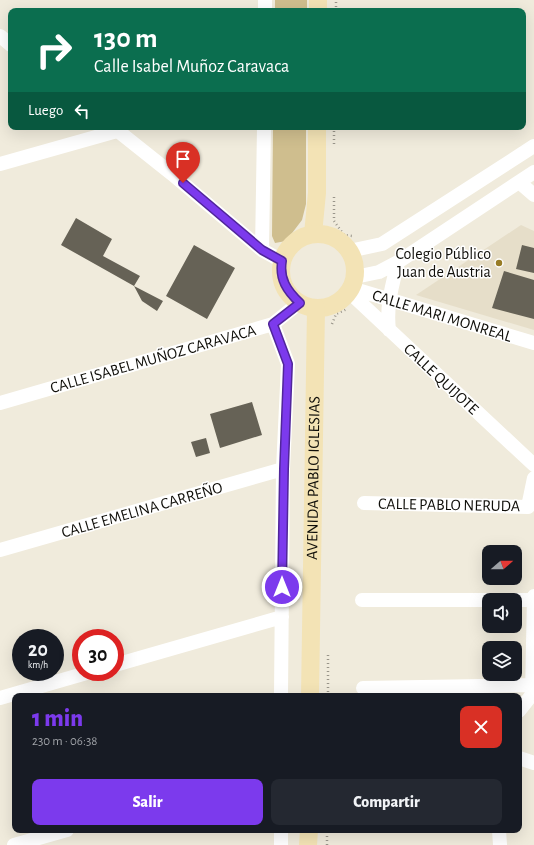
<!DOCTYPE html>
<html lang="es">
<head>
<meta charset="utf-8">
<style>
  body { margin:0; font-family:"Alegreya Sans",sans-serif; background:#242831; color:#f1f3f6; height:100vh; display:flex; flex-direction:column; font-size:15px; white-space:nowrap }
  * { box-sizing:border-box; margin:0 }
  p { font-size:13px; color:#9ea1a6 }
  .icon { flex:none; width:22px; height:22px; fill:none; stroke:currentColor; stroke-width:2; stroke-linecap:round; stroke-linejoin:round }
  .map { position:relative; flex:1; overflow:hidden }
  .side { position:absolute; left:12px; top:693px; width:510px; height:140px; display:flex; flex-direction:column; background:#171b24; border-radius:8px; box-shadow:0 4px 16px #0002 }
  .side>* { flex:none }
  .guide { position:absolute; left:8px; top:8px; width:518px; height:122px; border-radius:8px; box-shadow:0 4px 16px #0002; background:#0b6e4f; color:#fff; overflow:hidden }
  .needle { width:26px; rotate:70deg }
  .controls { position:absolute; left:482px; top:545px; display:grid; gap:8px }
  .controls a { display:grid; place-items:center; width:40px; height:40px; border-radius:8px; background:#171b24; box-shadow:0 4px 16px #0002; font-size:20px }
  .speed { position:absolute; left:12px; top:629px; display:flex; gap:8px; font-size:20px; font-weight:700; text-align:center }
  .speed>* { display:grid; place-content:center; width:52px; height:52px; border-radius:50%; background:#171b24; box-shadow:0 4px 16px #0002; line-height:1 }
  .speed small { font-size:10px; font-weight:400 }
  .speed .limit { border:6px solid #d22; background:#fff; color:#111 }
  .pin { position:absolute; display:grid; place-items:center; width:34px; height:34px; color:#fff; margin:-41px -17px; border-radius:50% 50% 50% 0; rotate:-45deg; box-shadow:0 0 4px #0007 }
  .pin .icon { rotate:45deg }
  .me { position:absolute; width:44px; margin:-22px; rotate:0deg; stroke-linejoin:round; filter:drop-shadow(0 0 3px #0008) }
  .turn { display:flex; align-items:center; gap:14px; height:84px; padding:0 20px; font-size:18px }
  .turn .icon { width:52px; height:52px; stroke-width:2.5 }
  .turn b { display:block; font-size:28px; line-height:34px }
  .then { display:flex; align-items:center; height:38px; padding:0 20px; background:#0003; gap:8px; font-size:15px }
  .round { display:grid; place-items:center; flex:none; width:42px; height:42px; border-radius:8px; background:#242831 }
  .headline { display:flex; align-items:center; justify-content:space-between; height:68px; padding:0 20px }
  h1 { font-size:24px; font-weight:800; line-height:30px; color:#7c3aed }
  .primary-button { display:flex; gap:8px; margin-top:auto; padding:8px 20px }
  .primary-button a { flex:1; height:46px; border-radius:8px; background:#7c3aed; color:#fff; font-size:16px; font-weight:800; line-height:46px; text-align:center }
  .primary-button a+a { background:#242831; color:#f1f3f6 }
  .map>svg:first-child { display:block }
  .built { fill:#e6dec9 }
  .green { fill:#cfbe8e }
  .building { fill:#666256 }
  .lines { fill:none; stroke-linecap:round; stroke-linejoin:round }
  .path { stroke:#99958a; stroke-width:2.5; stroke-dasharray:1 3; stroke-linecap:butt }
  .minor { stroke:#fff; stroke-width:14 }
  .major { stroke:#f3e3b5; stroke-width:18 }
  .route-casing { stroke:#51269a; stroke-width:10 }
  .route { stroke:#7c3aed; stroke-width:7 }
  .poi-dot { fill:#987c25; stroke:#fff; stroke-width:1.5 }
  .labels { text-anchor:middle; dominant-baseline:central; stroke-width:3; stroke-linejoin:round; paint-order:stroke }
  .poi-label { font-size:16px; fill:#0f0e09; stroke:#fff; text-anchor:end }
  .street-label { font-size:16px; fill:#0f0e09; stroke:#fff }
</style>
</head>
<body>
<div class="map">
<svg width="534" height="845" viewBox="0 0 534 845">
  <rect width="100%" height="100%" fill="#f0ebdc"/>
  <path class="built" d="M 521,225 L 534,231 L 534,330 L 416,295 Z"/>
  <path class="green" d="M 275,0 L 307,0 L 307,11 L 275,11 Z
    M 273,127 L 306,127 L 306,204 L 302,220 L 286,241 L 275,243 L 272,236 Z"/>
  <path class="building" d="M 76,218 L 112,239 L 103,256 L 140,276 L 134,286 L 163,301 L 157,311 L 142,301 L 134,286 L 61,245 Z
    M 194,245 L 235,268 L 207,319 L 166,296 Z
    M 522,245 L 534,248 L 534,273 L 516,269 Z
    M 504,271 L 534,280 L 534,319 L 492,308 Z
    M 252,402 L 262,435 L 220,448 L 210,414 Z
    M 206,438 L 210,453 L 196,457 L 191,442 Z"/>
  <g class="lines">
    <path class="path" d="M 336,11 L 336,0
      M 334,144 L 334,127
      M 334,197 L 334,221 L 344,235 L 352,236
      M 332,324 L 336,314 L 347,309
      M 328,696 L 328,653
      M 327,845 L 327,830"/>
    <path class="minor" d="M 265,11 L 265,0
      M 0,36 L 11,45
      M 113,127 L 172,174 L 262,250 L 282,261
      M 0,164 L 117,131
      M 519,182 L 534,195
      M 262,250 L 264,127
      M 349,251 L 382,244 L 534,146
      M 355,277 L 379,272 L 398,262 L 534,172
      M 351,288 L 534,343
      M 348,291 L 534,465
      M 273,324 L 288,364 L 283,469 L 281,696
      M 389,330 C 386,306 392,286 398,262
      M 0,403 L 273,324 L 299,303
      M 364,503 L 528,507 L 534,478
      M 0,550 L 283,469
      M 362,600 L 534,600
      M 115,665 L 282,617
      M 363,688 L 532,685
      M 532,694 L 534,596
      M 0,698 L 90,672
      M 519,711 L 534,692
      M 519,758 L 534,763
      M 499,830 L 500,845
      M 14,845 L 67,830
      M 281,845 L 281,830"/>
    <g class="major">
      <path d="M 318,11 L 318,0"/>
      <path d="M 313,234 L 317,193 L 317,127"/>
      <circle cx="318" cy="271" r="37"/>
      <path id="s1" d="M 310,696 L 316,308"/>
      <path d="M 308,845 L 309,830"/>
    </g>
  </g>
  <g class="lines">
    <g class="route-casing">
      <path id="route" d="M 183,183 L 262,250 L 282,261 C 279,279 287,291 300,303 L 273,324 L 288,364 L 284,469 L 282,587"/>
    </g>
    <use href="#route" class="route"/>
  </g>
  <circle class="poi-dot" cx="499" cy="263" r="4"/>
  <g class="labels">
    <g class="poi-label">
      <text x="491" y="254">Colegio Público<tspan x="491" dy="18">Juan de Austria</tspan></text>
    </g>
    <g class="street-label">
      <text transform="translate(442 316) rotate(17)">CALLE MARI MONREAL</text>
      <text transform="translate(153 359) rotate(-16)">CALLE ISABEL MUÑOZ CARAVACA</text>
      <text transform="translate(441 379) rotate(43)">CALLE QUIJOTE</text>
      <text stroke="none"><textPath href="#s1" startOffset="218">AVENIDA PABLO IGLESIAS</textPath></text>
      <text transform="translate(449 505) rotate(1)">CALLE PABLO NERUDA</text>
      <text transform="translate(142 510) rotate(-16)">CALLE EMELINA CARREÑO</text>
    </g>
  </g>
</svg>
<div class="controls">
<a><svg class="needle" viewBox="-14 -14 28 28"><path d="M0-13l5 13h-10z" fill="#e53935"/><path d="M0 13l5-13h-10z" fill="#9ea1a6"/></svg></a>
<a><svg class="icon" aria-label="sound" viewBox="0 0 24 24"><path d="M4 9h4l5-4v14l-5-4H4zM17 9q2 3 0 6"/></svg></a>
<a><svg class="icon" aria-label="layers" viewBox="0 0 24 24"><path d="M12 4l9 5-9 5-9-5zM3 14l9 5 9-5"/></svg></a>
</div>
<div class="speed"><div>20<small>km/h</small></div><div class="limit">30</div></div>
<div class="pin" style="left:183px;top:183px;background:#d93025"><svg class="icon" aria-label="arrive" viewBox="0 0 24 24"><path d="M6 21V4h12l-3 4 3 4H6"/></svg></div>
<svg class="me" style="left:282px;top:587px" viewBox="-20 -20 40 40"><circle r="17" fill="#7c3aed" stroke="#fff" stroke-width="3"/><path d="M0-11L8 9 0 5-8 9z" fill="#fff"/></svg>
<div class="guide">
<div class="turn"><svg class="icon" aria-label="right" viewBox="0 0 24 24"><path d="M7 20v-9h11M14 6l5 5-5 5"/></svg><div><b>130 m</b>Calle Isabel Muñoz Caravaca</div></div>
<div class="then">Luego<svg class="icon" aria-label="left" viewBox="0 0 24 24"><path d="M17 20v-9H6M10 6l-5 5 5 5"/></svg></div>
</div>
<section class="side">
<div class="headline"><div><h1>1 min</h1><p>230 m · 06:38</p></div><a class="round" style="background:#d93025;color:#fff"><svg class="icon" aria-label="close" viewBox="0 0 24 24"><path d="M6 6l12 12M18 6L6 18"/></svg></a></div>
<div class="primary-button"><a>Salir</a><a>Compartir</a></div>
</section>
</div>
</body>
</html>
